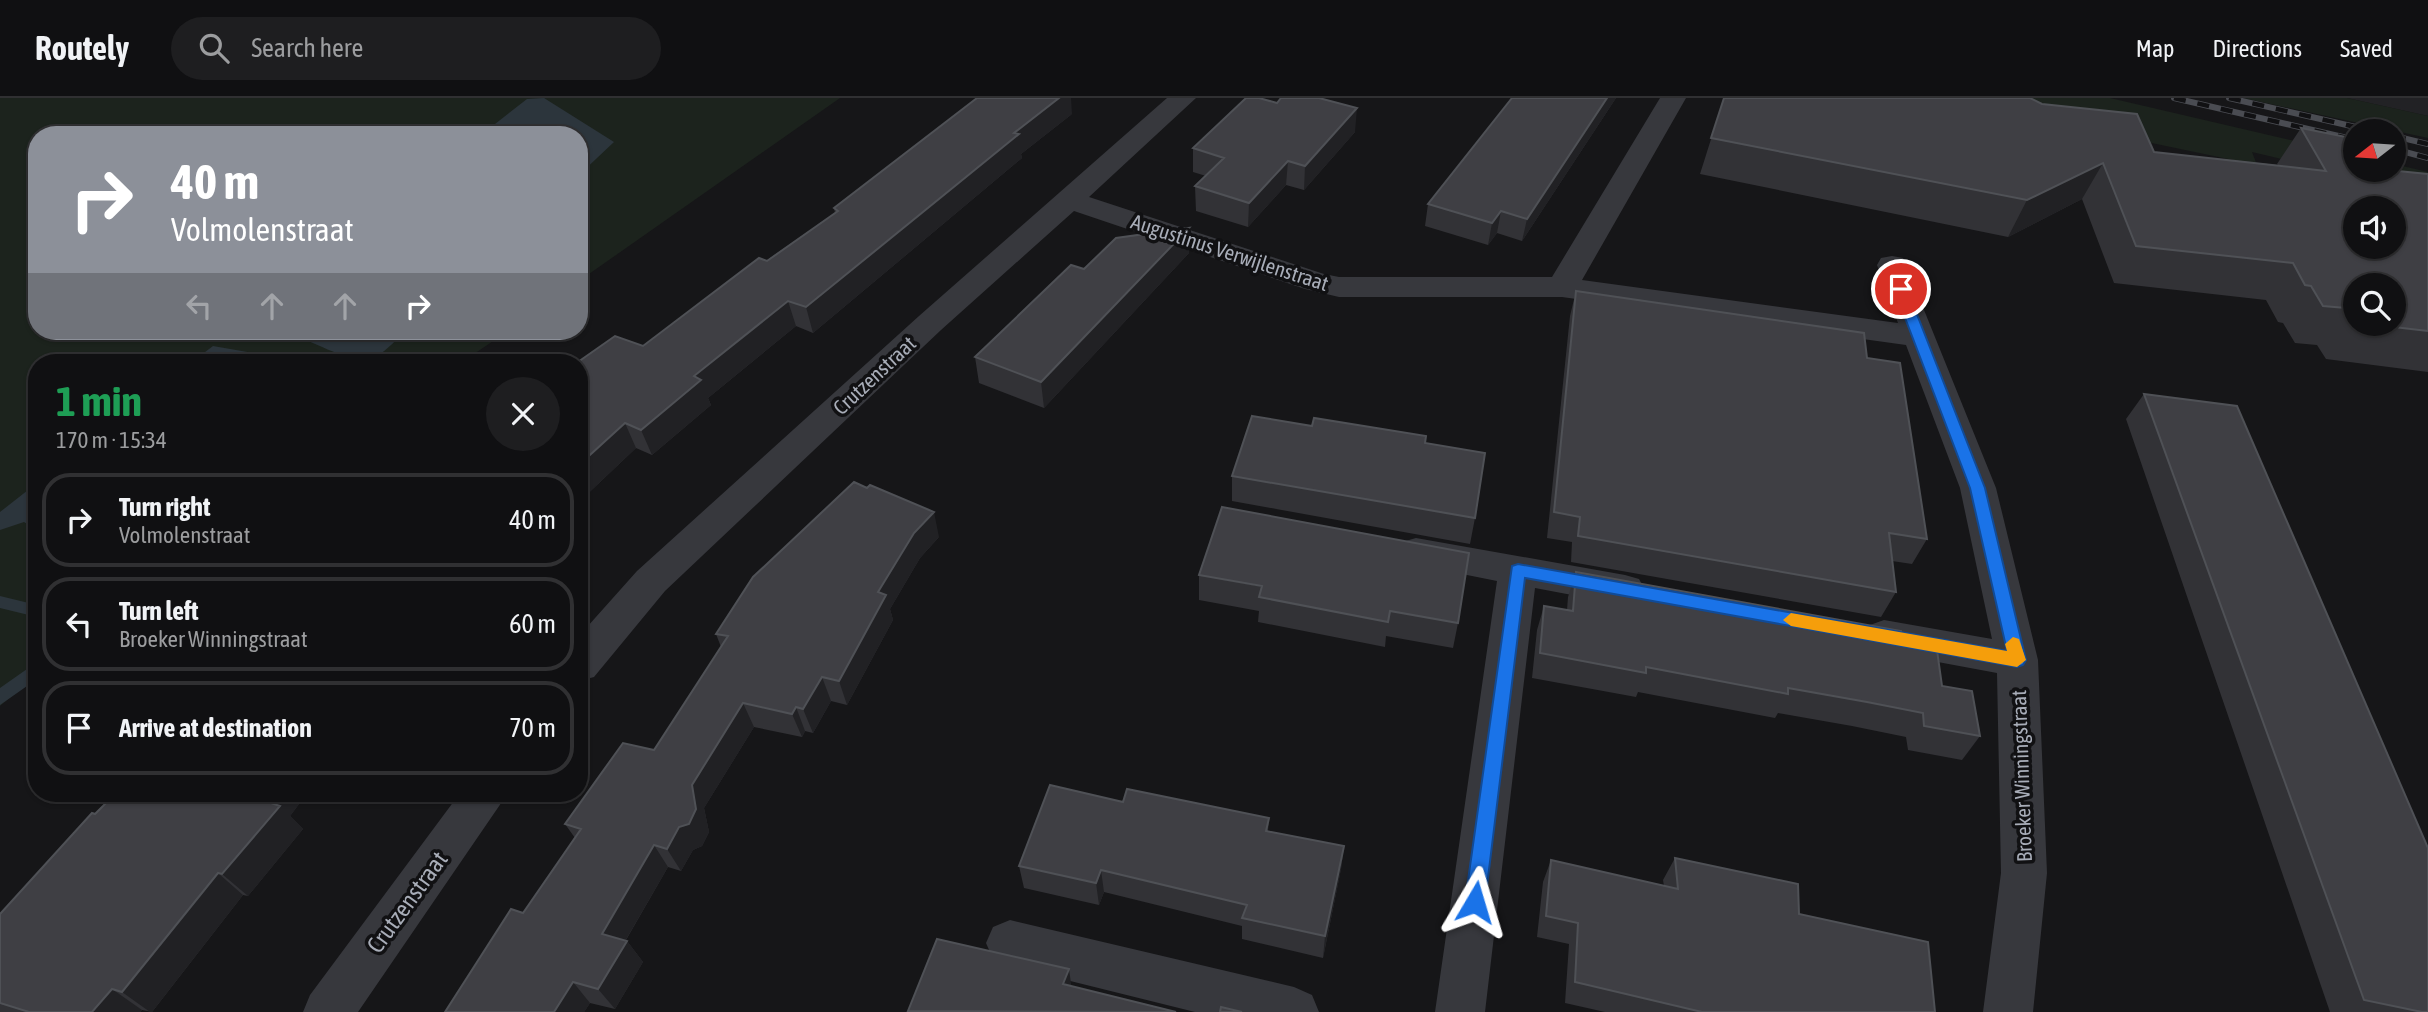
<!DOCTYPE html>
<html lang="en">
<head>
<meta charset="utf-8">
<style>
  body { margin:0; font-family:"Asap Condensed",sans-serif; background:#1e1e20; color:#f1f3f6; height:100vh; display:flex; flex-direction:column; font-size:26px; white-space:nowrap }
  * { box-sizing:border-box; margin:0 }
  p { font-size:23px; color:#9c9d9f }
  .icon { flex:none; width:38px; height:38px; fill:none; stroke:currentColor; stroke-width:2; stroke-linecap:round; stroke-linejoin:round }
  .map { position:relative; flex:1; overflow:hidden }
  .details { position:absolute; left:28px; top:256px; width:560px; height:448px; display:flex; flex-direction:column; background:#101012; border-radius:28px; box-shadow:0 2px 5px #0004,0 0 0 2px #303032 }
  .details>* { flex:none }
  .banner { position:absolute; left:28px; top:28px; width:560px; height:214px; border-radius:28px; box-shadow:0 2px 5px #0004,0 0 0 2px #303032; background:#8c9099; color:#fff; overflow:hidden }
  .needle { width:46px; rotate:253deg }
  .fabs { position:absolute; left:2343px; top:21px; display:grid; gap:14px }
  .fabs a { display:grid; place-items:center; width:63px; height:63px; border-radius:50%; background:#101012; box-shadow:0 2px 5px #0004,0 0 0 2px #303032; font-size:35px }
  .pin { position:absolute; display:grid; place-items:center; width:60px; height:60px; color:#fff; margin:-30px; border:4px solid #fff; border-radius:50%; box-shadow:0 2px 7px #0007 }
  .me { position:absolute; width:77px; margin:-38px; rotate:7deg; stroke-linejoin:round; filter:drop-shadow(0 0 5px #0008) }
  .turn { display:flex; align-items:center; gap:24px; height:147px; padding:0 28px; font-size:32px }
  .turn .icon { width:91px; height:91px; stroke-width:2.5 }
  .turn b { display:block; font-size:49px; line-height:60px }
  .lanes { display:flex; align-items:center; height:66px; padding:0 28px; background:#0003; justify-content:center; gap:35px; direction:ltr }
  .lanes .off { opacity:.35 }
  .round { display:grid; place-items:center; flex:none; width:74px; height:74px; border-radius:37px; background:#1e1e20 }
  .summary { display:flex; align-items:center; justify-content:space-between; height:119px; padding:0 28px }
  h1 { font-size:42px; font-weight:700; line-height:52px; color:#1e9e55 }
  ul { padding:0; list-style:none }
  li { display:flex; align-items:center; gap:21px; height:94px; margin:0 14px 10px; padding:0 14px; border:4px solid #303032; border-radius:28px }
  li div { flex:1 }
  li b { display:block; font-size:26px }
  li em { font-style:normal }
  header { display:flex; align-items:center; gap:42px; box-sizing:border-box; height:98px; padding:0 35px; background:#101012; border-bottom:2px solid #303032 }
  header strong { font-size:33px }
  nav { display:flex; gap:38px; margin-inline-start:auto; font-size:24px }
  .search { width:490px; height:63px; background:#1e1e20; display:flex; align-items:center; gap:18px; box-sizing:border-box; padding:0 24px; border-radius:38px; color:#9c9d9f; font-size:26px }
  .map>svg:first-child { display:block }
  .built { fill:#222225 }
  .green { fill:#1c231d }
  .water { fill:#2c353c }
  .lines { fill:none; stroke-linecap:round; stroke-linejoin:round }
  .stream { fill:#2c353c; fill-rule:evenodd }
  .minor { fill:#37383d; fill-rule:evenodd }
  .rail-casing { stroke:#4a4c52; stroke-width:6 }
  .rail { stroke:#111113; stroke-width:4.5; stroke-dasharray:12; stroke-linecap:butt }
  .wall { fill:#323236; fill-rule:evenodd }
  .shaded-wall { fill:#212124 }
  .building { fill:#3f3f44; stroke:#4f5156; stroke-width:2; fill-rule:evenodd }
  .route { fill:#1a73e8; stroke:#114b97; stroke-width:2 }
  .slow { fill:#f59e0b }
  .labels { text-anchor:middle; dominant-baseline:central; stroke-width:7; stroke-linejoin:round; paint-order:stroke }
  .street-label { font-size:21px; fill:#a8adb8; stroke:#111113 }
  .near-street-label { font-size:24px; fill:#a8adb8; stroke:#111113 }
</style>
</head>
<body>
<header>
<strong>Routely</strong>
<div class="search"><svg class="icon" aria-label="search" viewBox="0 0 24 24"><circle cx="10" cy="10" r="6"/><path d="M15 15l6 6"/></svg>Search here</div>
<nav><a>Map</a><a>Directions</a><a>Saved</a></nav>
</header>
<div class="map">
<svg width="2428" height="914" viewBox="0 0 2428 914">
  <rect width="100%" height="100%" fill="#161618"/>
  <path class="built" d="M 2347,0 L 2428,0 L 2428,18 Z"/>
  <path class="green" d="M 0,0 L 840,0 L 579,183 L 579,37 L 37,37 L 37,233 L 508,233 L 462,264 L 37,264 L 37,577 L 0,608 Z
    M 1937,0 L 2110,0 L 2355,57 L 2356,72 L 2394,72 L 2394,66 L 2428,74 L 2428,95 L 2252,54 L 2257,67 Z
    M 2243,0 L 2347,0 L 2428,18 L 2428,40 Z"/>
  <path class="water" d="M 544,0 L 614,44 L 579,77 L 579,37 L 481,37 L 527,1 Z
    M 230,233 L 406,233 C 397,241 387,252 377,258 C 353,271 309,239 284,234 C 265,231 246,241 230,233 Z
    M 213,248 L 294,262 L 302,264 L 192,264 Z
    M 37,385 L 37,432 L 24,424 L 0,432 L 0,414 Z"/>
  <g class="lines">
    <path class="stream" d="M 0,498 L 37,507 L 37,519 L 0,510 Z
      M 37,564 L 37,581 L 0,607 L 0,590 Z"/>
    <path class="minor" d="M 1167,0 L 1196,0 L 1089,99 L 1324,176 L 1339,179 L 1552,179 L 1660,0 L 1686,0 L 1582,182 L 1898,225 L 1877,167 L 1881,160 L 1892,158 L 1903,160 L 1996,390 L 2038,562 L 2047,775 L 2033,914 L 1983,914 L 2001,775 L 1997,575 L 1884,554 L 1870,549 L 1864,538 L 1870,527 L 1884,522 L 1992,541 L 1960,390 L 1906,247 L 1562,199 L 1339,199 L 1305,191 L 1074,113 L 941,232 L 665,493 L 594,579 L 579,583 L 579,538 L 637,473 L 919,218 Z
      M 1416,440 L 1625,477 L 1639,481 L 1645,492 L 1639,503 L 1625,507 L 1535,490 L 1485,914 L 1435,914 L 1497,483 L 1402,464 L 1397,454 L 1402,444 Z
      M 460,695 L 508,695 L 358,914 L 303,914 L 310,897 Z
      M 1010,822 L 1294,889 L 1312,897 L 1319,914 L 1195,914 L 1010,868 L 993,861 L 986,845 L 993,829 Z"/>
    <g class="rail-casing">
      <path id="rail" d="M 2174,0 L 2356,42
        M 2229,0 L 2373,33
        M 2394,38 L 2428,46
        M 2394,51 L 2428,60"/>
    </g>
    <use href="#rail" class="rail"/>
  </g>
  <path class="wall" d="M 1512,0 L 1616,0 L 1522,143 L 1497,135 L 1488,147 L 1425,128 L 1428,106 Z
    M 1724,0 L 2042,6 L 2154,54 L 2278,67 L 2277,66 L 2301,30 L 2398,73 L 2428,76 L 2428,274 L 2326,261 L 2317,247 L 2295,245 L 2283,225 L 2278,224 L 2266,202 L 2114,185 L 2082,101 L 2008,139 L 1700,76 ZM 2356,187 L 2394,226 L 2356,226 Z
    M 1072,16 L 1021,56 L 1022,60 L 813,235 L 796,228 L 708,300 L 711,307 L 652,357 L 636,350 L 579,404 L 643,248 L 835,115 L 834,110 Z
    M 1355,34 L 1304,92 L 1286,87 L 1248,129 L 1196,113 L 1195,88 L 1206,78 L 1193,74 L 1193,50 Z
    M 1189,130 L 1189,155 L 1044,310 L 979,285 L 975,259 L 1084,171 Z
    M 1576,193 L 1867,260 L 1927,441 L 1912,466 L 1892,463 L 1896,494 L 1881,519 L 1571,464 L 1572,444 L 1547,440 L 1570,218 Z
    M 2144,296 L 2428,914 L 2330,914 L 2126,321 Z
    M 1425,345 L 1475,420 L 1470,446 L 1232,403 L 1232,378 Z
    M 939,439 L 920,460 L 890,511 L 893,522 L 847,607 L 831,603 L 813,635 L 805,633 L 802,639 L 754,629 L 704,710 L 709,734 L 702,748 L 693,752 L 681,773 L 668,769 L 626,842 L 627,843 L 643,864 L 615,911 L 590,905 L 584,914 L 445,914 L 523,815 L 575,740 L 565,726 L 654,652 L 721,549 L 716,536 Z
    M 1576,474 L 1901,539 L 1942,588 L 1980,638 L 1962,662 L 1908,652 L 1906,639 L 1852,628 L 1778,615 L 1775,620 L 1638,594 L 1636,599 L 1532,580 L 1537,532 L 1544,508 L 1567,512 L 1568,499 Z
    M 1199,477 L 1458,525 L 1453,550 L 1386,538 L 1385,549 L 1258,524 L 1259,513 L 1199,502 Z
    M 298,704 L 299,706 L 290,718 L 303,731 L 248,798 L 243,797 L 152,914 L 142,912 L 140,914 L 0,914 L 0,816 L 95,716 Z
    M 1123,704 L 1269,720 L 1268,733 L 1344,748 L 1341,771 L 1323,860 L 1242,841 L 1242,828 L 1104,794 L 1099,807 L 1024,790 L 1019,768 Z
    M 1675,760 L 1799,816 L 1935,914 L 1605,914 L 1565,905 L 1569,846 L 1537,839 L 1543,784 L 1551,762 L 1664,788 L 1663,782 Z"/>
  <path class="shaded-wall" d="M 1059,0 L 1071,0 L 1072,16 L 1021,56 L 1022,60 L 813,235 L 806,209 L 1014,35 Z
    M 1607,0 L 1616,0 L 1522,143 L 1527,121 Z
    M 1357,10 L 1355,34 L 1304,92 L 1305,68 Z
    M 1288,63 L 1286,87 L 1248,129 L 1249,105 Z
    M 2103,65 L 2082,101 L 2008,139 L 2027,102 Z
    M 1501,113 L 1497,135 L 1488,147 L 1492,125 Z
    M 1189,130 L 1189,155 L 1044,310 L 1041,284 Z
    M 788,203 L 796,228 L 708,300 L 711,307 L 652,357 L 641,332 L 694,278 Z
    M 625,325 L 636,350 L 579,404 L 579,367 Z
    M 934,414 L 939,439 L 920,460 L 890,511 L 893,522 L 847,607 L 839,583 L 878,494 L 914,435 Z
    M 822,579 L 831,603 L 813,635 L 803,611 Z
    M 743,605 L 754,629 L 704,710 L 709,734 L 702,748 L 693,752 L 681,773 L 667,751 L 692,687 Z
    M 796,609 L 805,633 L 802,639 L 792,616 Z
    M 267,695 L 305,695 L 298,704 L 299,706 L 290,718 L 303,731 L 248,798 L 222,776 L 262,702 Z
    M 654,747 L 668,769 L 617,857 L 602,836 Z
    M 1344,748 L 1341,771 L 1323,860 L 1325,838 Z
    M 1101,772 L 1104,794 L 1099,807 L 1096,785 Z
    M 218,775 L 243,797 L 152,914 L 150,914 L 122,894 Z
    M 627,843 L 643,864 L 615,911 L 598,891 Z
    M 1069,871 L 1072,892 L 1063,886 Z
    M 573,884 L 590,905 L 584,914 L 554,914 Z
    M 112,891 L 142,912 L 140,914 L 92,914 Z"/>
  <path class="building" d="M 977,0 L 1059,0 L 1014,35 L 1019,36 L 806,209 L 788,203 L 694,278 L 701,282 L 641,332 L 625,325 L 579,367 L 578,264 L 615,238 L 643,248 L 759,160 L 767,163 L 838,113 L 834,110 Z
    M 1246,0 L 1259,0 L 1277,5 L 1281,0 L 1319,0 L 1357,10 L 1305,68 L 1288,63 L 1249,105 L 1195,88 L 1224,60 L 1193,50 Z
    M 1512,0 L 1607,0 L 1527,121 L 1501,113 L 1492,125 L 1428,106 Z
    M 1724,0 L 2030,0 L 2042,6 L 2137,16 L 2154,54 L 2326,73 L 2301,30 L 2356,41 L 2356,72 L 2394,72 L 2394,67 L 2398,73 L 2428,76 L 2428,233 L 2368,226 L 2394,226 L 2394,187 L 2356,187 L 2356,224 L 2346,210 L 2323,208 L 2311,188 L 2305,187 L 2293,165 L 2136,148 L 2103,65 L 2027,102 L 1711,40 ZM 2356,110 L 2394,110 L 2394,149 L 2356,149 Z
    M 1189,130 L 1041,284 L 975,259 L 1071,167 L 1084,171 L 1116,140 Z
    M 1576,193 L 1864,235 L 1867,260 L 1900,265 L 1927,441 L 1889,435 L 1896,494 L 1578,438 L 1580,419 L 1554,414 Z
    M 2144,296 L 2237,308 L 2428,750 L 2428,914 L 2422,914 L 2364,902 Z
    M 1252,318 L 1312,328 L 1314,320 L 1426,338 L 1425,345 L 1485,355 L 1475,420 L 1232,378 Z
    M 854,384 L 867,390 L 870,387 L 934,414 L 914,435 L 878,494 L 886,497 L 839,583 L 822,579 L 803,611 L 796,609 L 792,616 L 743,605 L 692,687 L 696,711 L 689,726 L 679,729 L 667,751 L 654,747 L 602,836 L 627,843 L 598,891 L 573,884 L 554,914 L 445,914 L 511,811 L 523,815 L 581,731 L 565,726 L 623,645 L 654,652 L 728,538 L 716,536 L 753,479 Z
    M 1222,409 L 1469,455 L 1458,525 L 1390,513 L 1388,524 L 1259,499 L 1262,488 L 1199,477 Z
    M 1576,474 L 1901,533 L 1901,539 L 1936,545 L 1942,588 L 1972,593 L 1980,638 L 1924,628 L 1923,615 L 1867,604 L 1788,590 L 1788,596 L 1646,569 L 1646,575 L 1540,555 L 1544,508 L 1573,513 Z
    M 1050,687 L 1123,704 L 1127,691 L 1269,720 L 1266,733 L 1344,748 L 1325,838 L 1242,820 L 1247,807 L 1101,772 L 1096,785 L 1019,768 Z
    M 116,695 L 267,695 L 262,702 L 280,708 L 222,776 L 218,775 L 122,894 L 112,891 L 92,914 L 29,914 L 0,905 L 0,816 L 92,715 L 95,716 Z
    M 1675,760 L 1798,786 L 1799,816 L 1928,844 L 1935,914 L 1702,914 L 1575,884 L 1578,825 L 1546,818 L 1551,762 L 1678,791 Z
    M 937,841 L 1069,871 L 1063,886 L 1176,914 L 908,913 Z
    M 1221,909 L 1242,914 L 1220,914 Z"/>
  <path class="route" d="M 1901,187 L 1907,191 L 1985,390 L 2026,562 L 2023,567 L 2017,569 L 1525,480 L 1485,804 L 1482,810 L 1475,813 L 1468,810 L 1465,804 L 1512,468 L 1518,466 L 2007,553 L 1970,390 L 1894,191 Z"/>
  <path class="slow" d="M 1791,515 L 2007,553 L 2005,546 L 2013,539 L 2019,541 L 2026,562 L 2017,569 L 1791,528 L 1783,522 Z"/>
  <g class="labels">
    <g class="street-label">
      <text transform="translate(1230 154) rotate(18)">Augustinus Verwijlenstraat</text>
      <text transform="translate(874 277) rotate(-43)">Crutzenstraat</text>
      <text transform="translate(2021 678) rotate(-92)">Broeker Winningstraat</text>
    </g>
    <g class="near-street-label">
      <text transform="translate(407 804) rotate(-54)">Crutzenstraat</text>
    </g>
  </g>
</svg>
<div class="fabs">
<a><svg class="needle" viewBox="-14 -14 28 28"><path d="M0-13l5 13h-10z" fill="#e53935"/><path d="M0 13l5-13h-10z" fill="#9c9d9f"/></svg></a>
<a><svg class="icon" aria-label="sound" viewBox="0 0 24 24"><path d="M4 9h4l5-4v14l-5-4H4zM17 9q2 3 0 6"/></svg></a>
<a><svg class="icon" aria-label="search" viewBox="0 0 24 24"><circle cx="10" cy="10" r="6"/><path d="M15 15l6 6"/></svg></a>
</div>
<div class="pin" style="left:1901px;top:191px;background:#d93025"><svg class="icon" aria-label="arrive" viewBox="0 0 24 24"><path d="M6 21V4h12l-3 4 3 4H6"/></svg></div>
<svg class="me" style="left:1475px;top:804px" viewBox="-20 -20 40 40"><path d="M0-17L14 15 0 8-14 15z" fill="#1a73e8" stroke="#fff" stroke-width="4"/></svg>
<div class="banner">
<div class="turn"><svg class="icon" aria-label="right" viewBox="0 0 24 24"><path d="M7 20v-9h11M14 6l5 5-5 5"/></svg><div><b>40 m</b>Volmolenstraat</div></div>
<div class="lanes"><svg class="icon off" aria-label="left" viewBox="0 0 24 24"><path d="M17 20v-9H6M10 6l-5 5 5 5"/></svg><svg class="icon off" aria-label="ahead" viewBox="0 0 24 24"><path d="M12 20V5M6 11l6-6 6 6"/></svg><svg class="icon off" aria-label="ahead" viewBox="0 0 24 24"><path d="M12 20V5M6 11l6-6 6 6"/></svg><svg class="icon" aria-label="right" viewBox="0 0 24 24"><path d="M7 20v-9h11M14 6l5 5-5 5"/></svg></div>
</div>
<section class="details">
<div class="summary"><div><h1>1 min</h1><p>170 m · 15:34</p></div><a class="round"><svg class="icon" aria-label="close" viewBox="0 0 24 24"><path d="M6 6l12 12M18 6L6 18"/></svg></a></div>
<ul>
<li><svg class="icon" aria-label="right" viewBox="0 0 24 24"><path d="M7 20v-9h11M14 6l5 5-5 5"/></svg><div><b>Turn right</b><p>Volmolenstraat</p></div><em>40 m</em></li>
<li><svg class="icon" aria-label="left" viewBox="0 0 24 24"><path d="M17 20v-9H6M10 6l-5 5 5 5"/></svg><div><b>Turn left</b><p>Broeker Winningstraat</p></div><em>60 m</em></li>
<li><svg class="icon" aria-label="arrive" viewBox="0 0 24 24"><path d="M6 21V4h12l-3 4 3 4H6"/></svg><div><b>Arrive at destination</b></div><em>70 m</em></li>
</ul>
</section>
</div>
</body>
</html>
